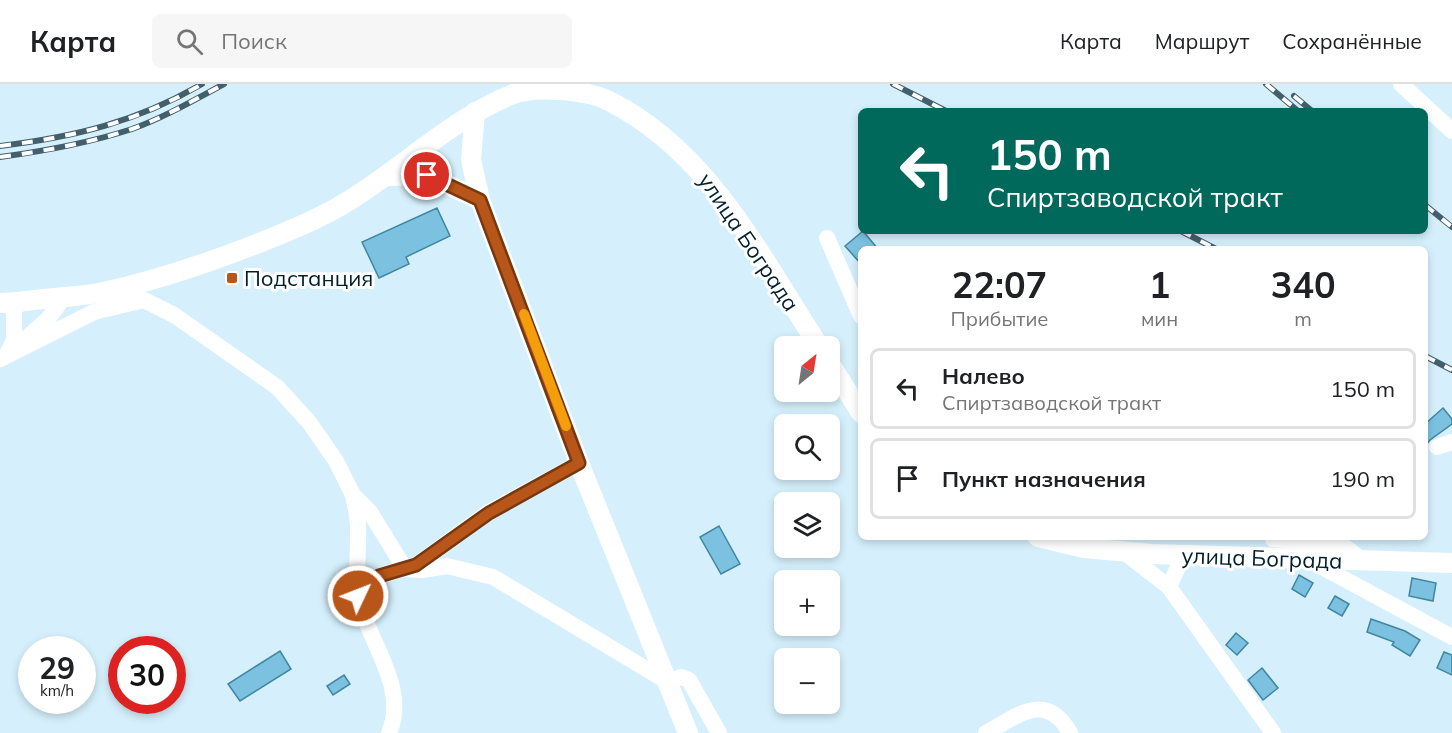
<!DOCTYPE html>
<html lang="ru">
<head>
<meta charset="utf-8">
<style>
  body { margin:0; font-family:Mulish,sans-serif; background:#f6f6f6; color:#202124; height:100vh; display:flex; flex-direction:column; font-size:22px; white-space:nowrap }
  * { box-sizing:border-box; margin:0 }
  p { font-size:20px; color:#757577 }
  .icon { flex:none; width:33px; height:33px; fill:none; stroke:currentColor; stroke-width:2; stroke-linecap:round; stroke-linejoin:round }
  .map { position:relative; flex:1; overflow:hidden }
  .sheet { position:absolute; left:858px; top:162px; width:570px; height:294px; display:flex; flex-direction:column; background:#fff; border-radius:9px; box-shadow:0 3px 9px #0003 }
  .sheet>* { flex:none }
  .guide { position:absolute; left:858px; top:24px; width:570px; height:126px; border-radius:9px; box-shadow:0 3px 9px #0003; background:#00695c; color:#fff; overflow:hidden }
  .needle { width:39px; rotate:30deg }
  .fabs { position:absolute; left:774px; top:252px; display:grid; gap:12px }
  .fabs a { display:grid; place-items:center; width:66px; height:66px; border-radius:9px; background:#fff; box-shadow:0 3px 9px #0003; font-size:30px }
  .speed { position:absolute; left:18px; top:552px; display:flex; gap:12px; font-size:30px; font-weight:700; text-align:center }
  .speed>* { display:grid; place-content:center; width:78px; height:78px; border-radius:50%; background:#fff; box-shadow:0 3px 9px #0003; line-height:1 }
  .speed small { font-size:15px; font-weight:400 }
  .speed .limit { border:9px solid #d22; background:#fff; color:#111 }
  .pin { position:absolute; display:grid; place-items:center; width:51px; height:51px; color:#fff; margin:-26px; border:3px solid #fff; border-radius:50%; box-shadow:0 2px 6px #0007 }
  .me { position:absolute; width:66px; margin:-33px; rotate:47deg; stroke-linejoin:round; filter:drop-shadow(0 0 4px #0008) }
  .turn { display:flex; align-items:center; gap:21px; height:126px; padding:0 30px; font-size:27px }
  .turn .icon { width:78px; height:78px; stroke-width:2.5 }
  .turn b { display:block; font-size:42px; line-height:51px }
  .eta { display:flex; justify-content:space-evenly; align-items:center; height:102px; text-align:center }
  .eta b { font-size:36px; font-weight:700; line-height:42px }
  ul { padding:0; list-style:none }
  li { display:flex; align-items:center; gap:18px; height:81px; margin:0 12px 9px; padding:0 18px; border:3px solid #e0e0e0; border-radius:9px }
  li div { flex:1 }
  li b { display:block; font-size:22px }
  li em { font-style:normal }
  header { display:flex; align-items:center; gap:36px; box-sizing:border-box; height:84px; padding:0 30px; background:#fff; border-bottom:2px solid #e0e0e0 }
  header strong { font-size:28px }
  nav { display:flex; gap:33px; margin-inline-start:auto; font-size:21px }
  .search { width:420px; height:54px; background:#f6f6f6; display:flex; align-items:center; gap:15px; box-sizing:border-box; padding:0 21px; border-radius:9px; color:#757577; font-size:22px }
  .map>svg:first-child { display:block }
  .building { fill:#7cc2e0; stroke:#4085a1; stroke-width:1.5 }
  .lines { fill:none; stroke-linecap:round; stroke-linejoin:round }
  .minor { stroke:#fff; stroke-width:16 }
  .major { stroke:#fff; stroke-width:20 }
  .rail-casing { stroke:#425f6b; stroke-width:6 }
  .rail { stroke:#fff; stroke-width:4; stroke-dasharray:11; stroke-linecap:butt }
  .route-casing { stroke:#773810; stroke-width:15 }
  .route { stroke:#b75618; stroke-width:10 }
  .slow { stroke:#f59e0b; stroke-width:10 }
  .poi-dot { fill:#b75618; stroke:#fff; stroke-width:2 }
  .labels { text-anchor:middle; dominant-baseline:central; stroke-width:6; stroke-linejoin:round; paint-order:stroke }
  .street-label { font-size:22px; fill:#02202b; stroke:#fff }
  .poi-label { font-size:22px; fill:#02202b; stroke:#fff; text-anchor:start }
</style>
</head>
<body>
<header>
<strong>Карта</strong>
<div class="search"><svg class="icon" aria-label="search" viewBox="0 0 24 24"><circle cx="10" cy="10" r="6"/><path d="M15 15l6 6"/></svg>Поиск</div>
<nav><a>Карта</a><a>Маршрут</a><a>Сохранённые</a></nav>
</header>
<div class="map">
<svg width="1452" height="649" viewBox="0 0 1452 649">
  <rect width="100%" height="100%" fill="#d5f0fc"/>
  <path class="building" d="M 437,124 L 450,152 L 406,173 L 409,180 L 379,194 L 362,158 Z
    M 863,147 L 878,165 L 861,165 L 861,180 L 845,162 Z
    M 1443,324 L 1452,335 L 1452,340 L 1430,356 L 1425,362 L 1425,340 Z
    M 719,442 L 740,480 L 721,490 L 700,453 Z
    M 1299,491 L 1313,499 L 1305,513 L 1292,505 Z
    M 1412,494 L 1436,499 L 1433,517 L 1409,512 Z
    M 1335,512 L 1349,520 L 1342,532 L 1328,524 Z
    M 1371,535 L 1405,547 L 1420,556 L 1410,572 L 1392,561 L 1394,558 L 1367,548 Z
    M 1236,549 L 1248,559 L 1237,571 L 1226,561 Z
    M 280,567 L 291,585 L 240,617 L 228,600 Z
    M 1444,568 L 1452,571 L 1452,591 L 1437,584 Z
    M 1262,584 L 1278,604 L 1263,616 L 1248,596 Z
    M 344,591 L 350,600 L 333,611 L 327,602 Z"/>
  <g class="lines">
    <path class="minor" d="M 1401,0 L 1452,47
      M 827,154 L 861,232
      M 22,258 L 48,235 L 64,213
      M 7,270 L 14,256 L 14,218
      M 0,275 L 94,228 L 144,216 L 174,231 L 277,303 L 309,338 L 336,377 L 353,411 L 370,428 L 405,485 L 422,486 L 447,482 L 493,493 L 668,598 L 681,593 L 689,596 L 719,649
      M 1437,363 L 1452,358
      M 353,411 C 355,422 358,433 358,443 C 359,466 355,490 359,513 C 367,558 409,602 389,649
      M 1273,455 L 1343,461 L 1362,476
      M 1124,468 L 1169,503 L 1273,649
      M 1307,475 L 1452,553
      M 1169,503 L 1183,472
      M 358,512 L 364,503 L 379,492 L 416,481 L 489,428 L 579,379
      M 986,649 C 1017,632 1046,606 1070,649"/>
    <path class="major" d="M 475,28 L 471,76 L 480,116 L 579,379 L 688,649
      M 388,92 L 427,91 L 480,116
      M 0,219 C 15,219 30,216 44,215 C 62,213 81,212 99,209 C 157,197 214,177 269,155 C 296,144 325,132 350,116 C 402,84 455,33 511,11 C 534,1 587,6 609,17 C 709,67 760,172 819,262
      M 830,280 L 861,329
      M 1038,453 L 1084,464 L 1152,470 L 1452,479"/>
    <g class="rail-casing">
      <path id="rail" d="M 893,0 L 946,27
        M 1266,0 L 1298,27
        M 1294,12 L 1312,27
        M 0,62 C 74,53 137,38 202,0
        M 0,73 C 45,67 89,59 132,45 C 165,33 194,16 224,0
        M 1425,121 L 1452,143
        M 1181,147 L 1216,165
        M 1425,272 L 1452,286"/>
    </g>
    <use href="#rail" class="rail"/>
  </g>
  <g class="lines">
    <g class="route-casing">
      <path id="route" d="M 358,512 L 364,503 L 379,492 L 416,481 L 489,429 L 579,379 L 480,116 L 427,91"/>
    </g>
    <use href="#route" class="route"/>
    <path class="slow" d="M 524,230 L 566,342"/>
  </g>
  <rect class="poi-dot" x="226" y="188" width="12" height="12" rx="3"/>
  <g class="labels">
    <g class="street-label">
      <text transform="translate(749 158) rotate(56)">улица Бограда</text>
      <text transform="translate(1262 474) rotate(2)">улица Бограда</text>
    </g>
    <g class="poi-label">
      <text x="244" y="194">Подстанция</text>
    </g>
  </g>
</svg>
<div class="fabs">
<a><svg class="needle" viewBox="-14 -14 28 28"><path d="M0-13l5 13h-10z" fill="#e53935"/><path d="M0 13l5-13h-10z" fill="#757577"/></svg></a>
<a><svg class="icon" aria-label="search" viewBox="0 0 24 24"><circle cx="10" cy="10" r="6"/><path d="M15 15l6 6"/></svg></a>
<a><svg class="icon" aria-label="layers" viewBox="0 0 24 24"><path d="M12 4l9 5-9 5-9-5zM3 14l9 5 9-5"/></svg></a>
<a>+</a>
<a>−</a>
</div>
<div class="speed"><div>29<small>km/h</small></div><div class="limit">30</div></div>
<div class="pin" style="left:427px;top:91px;background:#d93025"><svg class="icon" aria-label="arrive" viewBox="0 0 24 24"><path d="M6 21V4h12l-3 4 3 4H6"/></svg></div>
<svg class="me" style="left:358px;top:512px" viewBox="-20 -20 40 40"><circle r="17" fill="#b75618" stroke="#fff" stroke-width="3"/><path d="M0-11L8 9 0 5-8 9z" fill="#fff"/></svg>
<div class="guide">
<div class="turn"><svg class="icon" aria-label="left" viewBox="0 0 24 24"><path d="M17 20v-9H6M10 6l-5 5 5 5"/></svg><div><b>150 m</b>Спиртзаводской тракт</div></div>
</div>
<section class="sheet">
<div class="eta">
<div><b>22:07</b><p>Прибытие</p></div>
<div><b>1</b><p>мин</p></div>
<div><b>340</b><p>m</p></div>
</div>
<ul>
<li><svg class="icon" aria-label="left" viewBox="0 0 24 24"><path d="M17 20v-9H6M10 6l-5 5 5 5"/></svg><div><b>Налево</b><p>Спиртзаводской тракт</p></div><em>150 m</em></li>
<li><svg class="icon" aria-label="arrive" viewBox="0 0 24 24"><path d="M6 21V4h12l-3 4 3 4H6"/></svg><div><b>Пункт назначения</b></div><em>190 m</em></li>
</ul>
</section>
</div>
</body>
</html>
